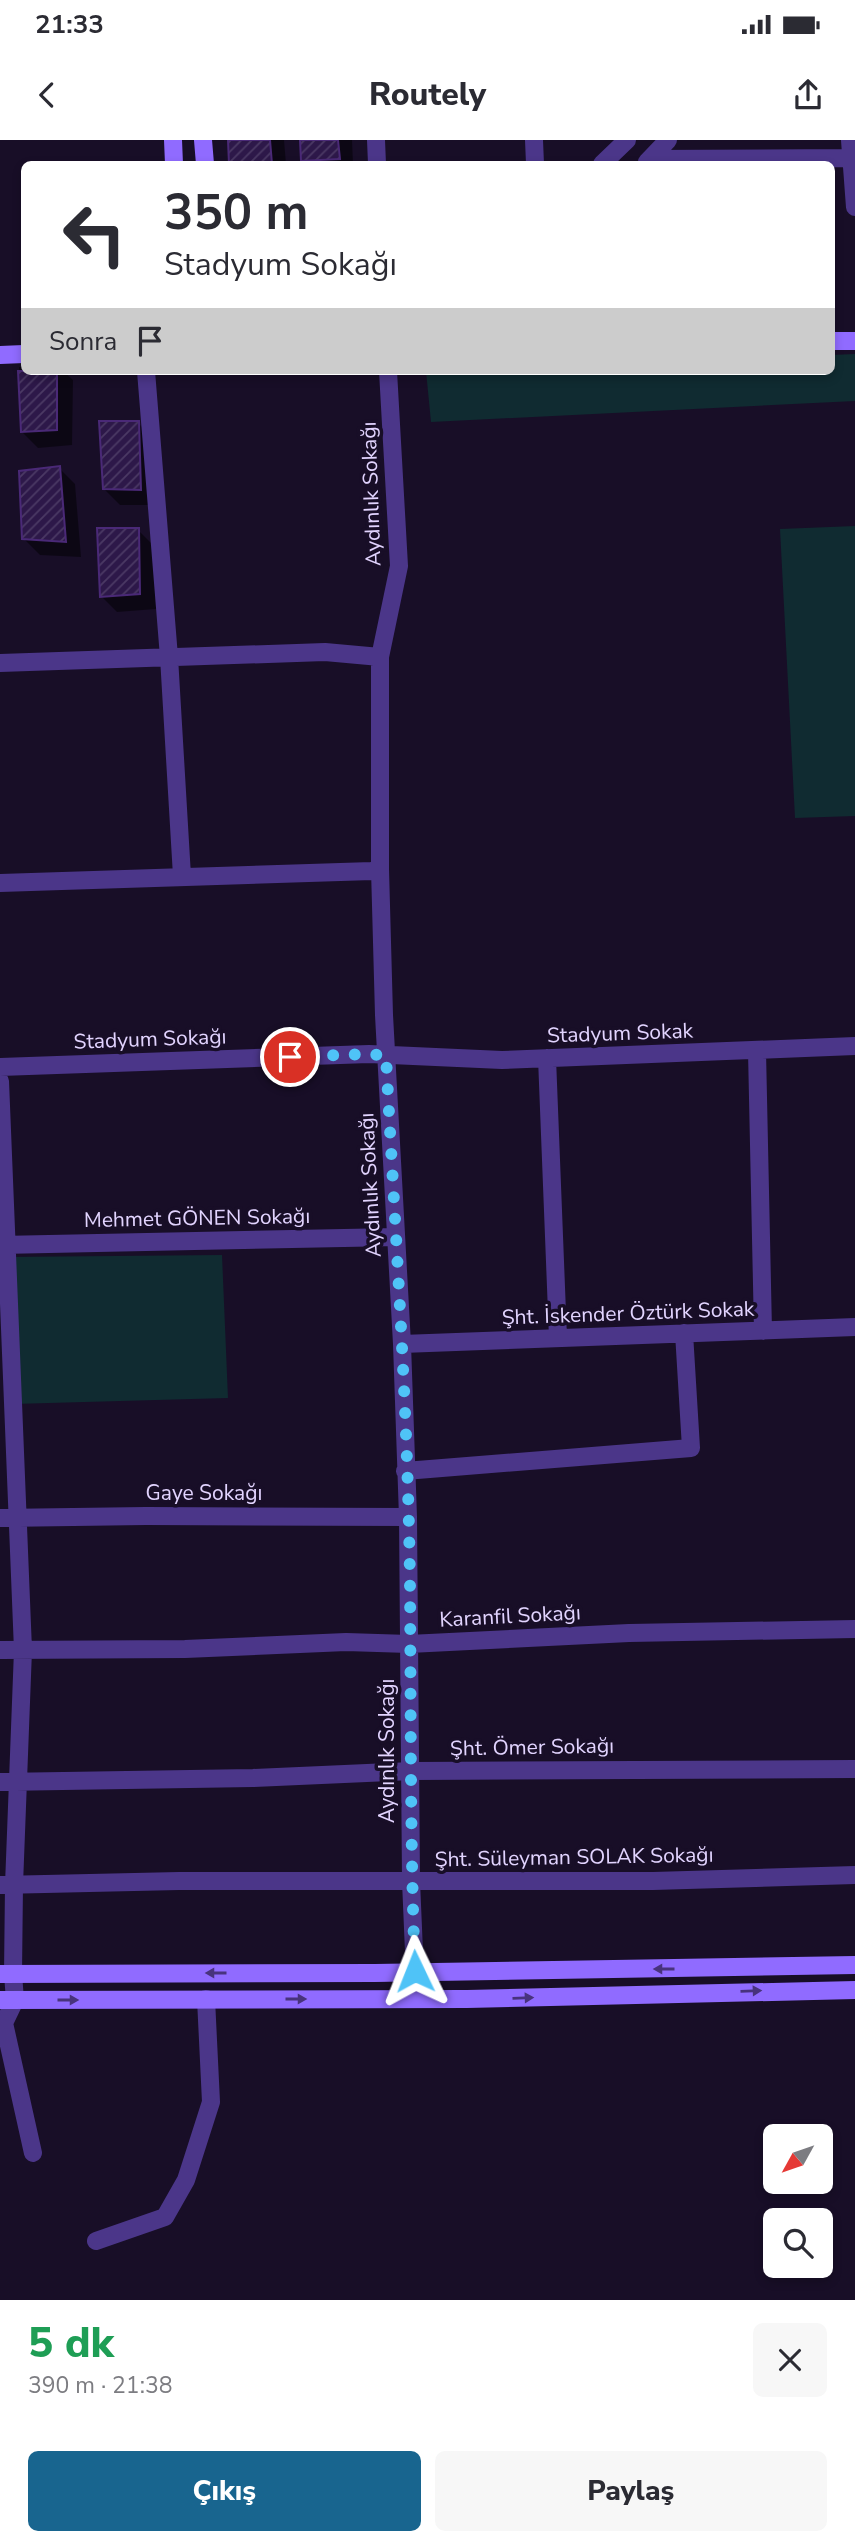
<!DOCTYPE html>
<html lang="tr">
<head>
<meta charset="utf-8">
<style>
  body { margin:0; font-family:"Nunito Sans",sans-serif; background:#f7f7f7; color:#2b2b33; height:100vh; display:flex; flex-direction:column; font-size:26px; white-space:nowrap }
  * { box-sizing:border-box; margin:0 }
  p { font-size:23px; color:#7c7c81 }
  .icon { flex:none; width:38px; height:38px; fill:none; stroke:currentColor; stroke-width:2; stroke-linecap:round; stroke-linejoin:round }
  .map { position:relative; height:2160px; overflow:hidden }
  .sheet { display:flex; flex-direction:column; background:#fff; flex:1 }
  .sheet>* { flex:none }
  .top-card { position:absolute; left:21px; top:21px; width:814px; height:214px; border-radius:10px; box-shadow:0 4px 10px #0003; background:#fff; color:#2b2b33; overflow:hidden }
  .needle { width:46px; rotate:230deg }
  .tools { position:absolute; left:763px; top:1984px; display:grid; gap:14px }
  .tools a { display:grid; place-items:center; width:70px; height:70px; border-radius:10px; background:#fff; box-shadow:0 4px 10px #0003; font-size:35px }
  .pin { position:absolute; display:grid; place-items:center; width:60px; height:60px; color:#fff; margin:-30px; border:4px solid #fff; border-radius:50%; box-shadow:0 2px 7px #0007 }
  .me { position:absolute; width:77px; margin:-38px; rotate:358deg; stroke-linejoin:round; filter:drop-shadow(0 0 5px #0008) }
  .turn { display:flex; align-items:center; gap:24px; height:147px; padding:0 28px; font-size:32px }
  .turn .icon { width:91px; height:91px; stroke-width:2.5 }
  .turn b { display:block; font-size:49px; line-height:60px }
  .then { display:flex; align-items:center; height:66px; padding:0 28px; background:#0003; gap:14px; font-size:26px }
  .round { display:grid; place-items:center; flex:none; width:74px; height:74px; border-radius:10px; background:#f7f7f7 }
  .head { display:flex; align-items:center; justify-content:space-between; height:119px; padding:0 28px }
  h1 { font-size:42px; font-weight:800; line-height:52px; color:#1e9e55 }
  .button { display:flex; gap:14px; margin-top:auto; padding:14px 28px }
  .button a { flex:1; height:80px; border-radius:10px; background:#18658f; color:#fff; font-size:28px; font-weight:800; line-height:80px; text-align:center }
  .button a+a { background:#f7f7f7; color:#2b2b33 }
  .status { display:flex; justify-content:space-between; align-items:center; height:49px; padding:0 35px; background:#fff; direction:ltr }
  .status svg { height:19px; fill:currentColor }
  header { display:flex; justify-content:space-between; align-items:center; height:91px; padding:0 28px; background:#fff; font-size:32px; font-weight:800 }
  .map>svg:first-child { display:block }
  .green { fill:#102b31 }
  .shadow { fill:#0007 }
  .building { fill:url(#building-hatch); stroke:#4a2977; stroke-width:2 }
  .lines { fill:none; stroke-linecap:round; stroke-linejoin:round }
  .street { stroke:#4b3689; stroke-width:18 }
  .secondary { stroke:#906bff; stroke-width:18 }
  .oneway { fill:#48337d }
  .route { stroke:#4fc3f7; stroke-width:12; stroke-dasharray:0 21.6 }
  .labels { text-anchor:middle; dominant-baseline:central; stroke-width:7; stroke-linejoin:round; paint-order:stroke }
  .street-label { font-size:21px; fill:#e2d4ff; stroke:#180e27 }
</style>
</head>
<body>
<div class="status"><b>21:33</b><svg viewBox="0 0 49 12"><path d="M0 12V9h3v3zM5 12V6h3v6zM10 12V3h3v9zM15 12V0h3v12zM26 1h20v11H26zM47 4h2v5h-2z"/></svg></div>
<header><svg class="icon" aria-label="back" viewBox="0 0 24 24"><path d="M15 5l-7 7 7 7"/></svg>Routely<svg class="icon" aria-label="share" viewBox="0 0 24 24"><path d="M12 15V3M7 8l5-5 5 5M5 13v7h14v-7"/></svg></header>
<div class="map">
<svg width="855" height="2160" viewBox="0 0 855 2160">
  <defs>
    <pattern id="building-hatch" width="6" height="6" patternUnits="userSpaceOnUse" patternTransform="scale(1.75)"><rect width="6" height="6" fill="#2d1849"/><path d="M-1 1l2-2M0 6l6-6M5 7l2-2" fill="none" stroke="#4b3964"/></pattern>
  </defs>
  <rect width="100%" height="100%" fill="#180e27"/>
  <path class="green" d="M 855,214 L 855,261 L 431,282 L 426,231 L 831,231 L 831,215 Z
    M 855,386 L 855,676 L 795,678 L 780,389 Z
    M 222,1115 L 228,1258 L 13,1264 L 7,1117 Z"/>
  <path class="shadow" d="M 230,0 L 284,0 L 286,24 L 231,24 Z
    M 303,0 L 352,0 L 353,24 L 304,24 Z
    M 19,227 L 24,227 L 24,231 L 63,231 L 73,240 L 72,305 L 38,308 L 22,292 Z
    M 138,283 L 154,299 L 157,365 L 120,365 L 104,349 Z
    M 59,328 L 75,344 L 81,417 L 40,415 L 24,399 Z
    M 138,390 L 154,406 L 156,469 L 117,472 L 101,456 Z"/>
  <path class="building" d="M 228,0 L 270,0 L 272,24 L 229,24 Z
    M 300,0 L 338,0 L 340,19 L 301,21 Z
    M 18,231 L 57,231 L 57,290 L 21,292 Z
    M 99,281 L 139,281 L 141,350 L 103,349 Z
    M 60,326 L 66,402 L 22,399 L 19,331 Z
    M 97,388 L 139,388 L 140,454 L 100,457 Z"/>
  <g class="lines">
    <path class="street" d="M 376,0 L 377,24
      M 534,0 L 535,24
      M 850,0 L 855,67
      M 647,22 L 668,0
      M 602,24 L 627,0
      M 650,24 L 650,19 L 851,18
      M 146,231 L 169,517 L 182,736
      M 388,231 L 399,426 L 380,517 L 380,729 L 384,875 L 402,1204 L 408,1377 L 411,1741 L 416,1859
      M 0,523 L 325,512 L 380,517
      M 0,743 L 372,731 L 380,729
      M 757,911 L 763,1191
      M 547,918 L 558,1198
      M 0,927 L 369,914 L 502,920 L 855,906
      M 0,941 L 23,1510 L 14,1745 L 13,1834 L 15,1860 L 4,1883 L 0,1886
      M 0,1105 L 395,1097
      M 402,1204 L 855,1187
      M 405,1331 L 691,1308 L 684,1193
      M 0,1378 L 146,1376 L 408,1377
      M 0,1510 L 185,1509 L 346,1502 L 409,1504 L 629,1493 L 855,1489
      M 0,1642 L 253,1638 L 412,1631 L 855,1629
      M 0,1745 L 179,1741 L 653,1741 L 855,1735
      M 4,1883 L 33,2013
      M 96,2101 L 165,2077 L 186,2040 L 211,1962 L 206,1859"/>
    <path class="secondary" d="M 173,0 L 174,24
      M 203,0 L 205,24
      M 831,201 L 855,201
      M 0,215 L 24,214
      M 0,1834 L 375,1833 L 855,1825
      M 0,1860 L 467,1859 L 855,1850"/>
  </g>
  <defs><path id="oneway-solid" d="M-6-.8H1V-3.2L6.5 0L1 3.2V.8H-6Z" transform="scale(1.75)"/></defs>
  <g class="oneway">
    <use href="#oneway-solid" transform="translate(664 1829) rotate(180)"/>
    <use href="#oneway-solid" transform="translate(216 1833) rotate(-180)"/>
    <use href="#oneway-solid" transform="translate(751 1851) rotate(-2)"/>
    <use href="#oneway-solid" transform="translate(523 1858) rotate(-2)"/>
    <use href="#oneway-solid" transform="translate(296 1859)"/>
    <use href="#oneway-solid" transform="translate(68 1860)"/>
  </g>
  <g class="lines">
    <path class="route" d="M 290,917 L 369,914 L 386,916 C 395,1092 408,1268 410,1445 C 411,1574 410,1702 415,1831"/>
  </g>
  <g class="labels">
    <g class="street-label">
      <text transform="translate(371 354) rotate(-92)">Aydınlık Sokağı</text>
      <text transform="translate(620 893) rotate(-2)">Stadyum Sokak</text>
      <text transform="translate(150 899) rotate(-2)">Stadyum Sokağı</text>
      <text transform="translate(370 1045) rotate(-93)">Aydınlık Sokağı</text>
      <text transform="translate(197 1078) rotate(-1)">Mehmet GÖNEN Sokağı</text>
      <text transform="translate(628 1173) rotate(-2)">Şht. İskender Öztürk Sokak</text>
      <text x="204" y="1353">Gaye Sokağı</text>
      <text transform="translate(510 1476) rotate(-3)">Karanfil Sokağı</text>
      <text transform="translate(532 1607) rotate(-1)">Şht. Ömer Sokağı</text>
      <text transform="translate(387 1611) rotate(-90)">Aydınlık Sokağı</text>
      <text transform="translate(574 1717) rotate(-1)">Şht. Süleyman SOLAK Sokağı</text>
    </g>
  </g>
</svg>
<div class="tools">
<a><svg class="needle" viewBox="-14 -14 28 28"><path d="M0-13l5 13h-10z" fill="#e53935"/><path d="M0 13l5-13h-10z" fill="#7c7c81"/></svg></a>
<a><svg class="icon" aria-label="search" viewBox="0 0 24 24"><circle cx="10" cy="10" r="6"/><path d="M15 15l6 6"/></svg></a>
</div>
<div class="pin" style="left:290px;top:917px;background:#d93025"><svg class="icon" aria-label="arrive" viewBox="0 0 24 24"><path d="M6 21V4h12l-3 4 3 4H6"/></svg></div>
<svg class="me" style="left:415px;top:1831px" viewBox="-20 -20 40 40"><path d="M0-17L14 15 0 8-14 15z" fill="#4fc3f7" stroke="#fff" stroke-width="4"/></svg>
<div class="top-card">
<div class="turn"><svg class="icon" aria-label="left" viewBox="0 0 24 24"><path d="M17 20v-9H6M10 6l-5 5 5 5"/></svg><div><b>350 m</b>Stadyum Sokağı</div></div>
<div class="then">Sonra<svg class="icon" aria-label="arrive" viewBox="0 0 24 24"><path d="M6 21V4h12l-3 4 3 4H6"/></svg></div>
</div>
</div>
<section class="sheet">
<div class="head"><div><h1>5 dk</h1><p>390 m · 21:38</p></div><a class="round"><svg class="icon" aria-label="close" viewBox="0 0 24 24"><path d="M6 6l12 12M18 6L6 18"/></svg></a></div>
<div class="button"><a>Çıkış</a><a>Paylaş</a></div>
</section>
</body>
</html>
